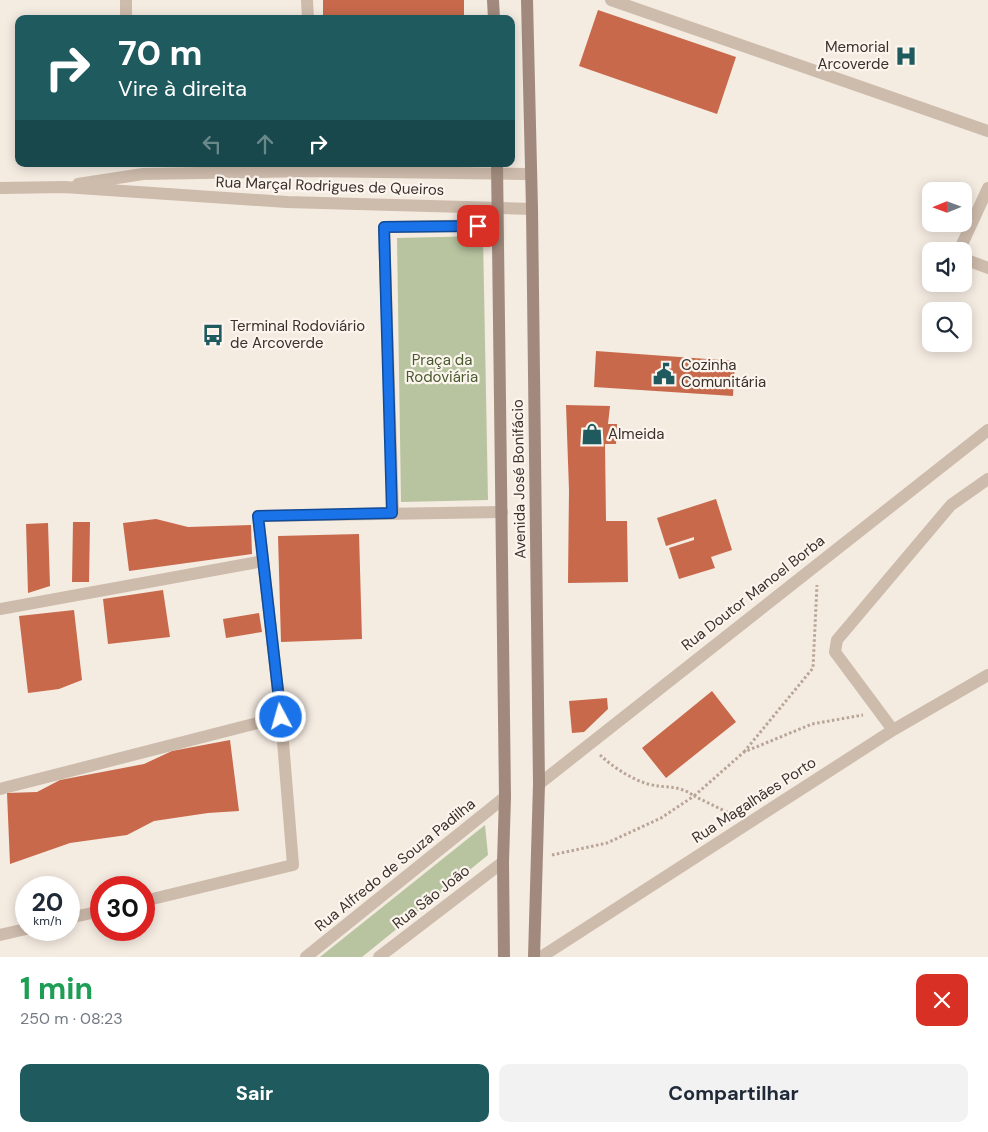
<!DOCTYPE html>
<html lang="pt">
<head>
<meta charset="utf-8">
<style>
  body { margin:0; font-family:"DM Sans",sans-serif; background:#f2f2f3; color:#1f2937; height:100vh; display:flex; flex-direction:column; font-size:19px; white-space:nowrap }
  * { box-sizing:border-box; margin:0 }
  p { font-size:16px; color:#747a83 }
  .icon { flex:none; width:28px; height:28px; fill:none; stroke:currentColor; stroke-width:2; stroke-linecap:round; stroke-linejoin:round }
  .map { position:relative; height:957px; overflow:hidden }
  .side { display:flex; flex-direction:column; background:#fff; flex:1 }
  .side>* { flex:none }
  .hud { position:absolute; left:15px; top:15px; width:500px; height:152px; border-radius:10px; box-shadow:0 2px 12px #0003; background:#1f5a5e; color:#fff; overflow:hidden }
  .needle { width:32px; rotate:269deg }
  .buttons { position:absolute; left:922px; top:182px; display:grid; gap:10px }
  .buttons a { display:grid; place-items:center; width:50px; height:50px; border-radius:10px; background:#fff; box-shadow:0 2px 12px #0003; font-size:25px }
  .speed { position:absolute; left:15px; top:876px; display:flex; gap:10px; font-size:25px; font-weight:700; text-align:center }
  .speed>* { display:grid; place-content:center; width:65px; height:65px; border-radius:50%; background:#fff; box-shadow:0 2px 12px #0003; line-height:1 }
  .speed small { font-size:12px; font-weight:400 }
  .speed .limit { border:8px solid #d22; background:#fff; color:#111 }
  .pin { position:absolute; display:grid; place-items:center; width:42px; height:42px; color:#fff; margin:-21px; border-radius:10px; box-shadow:0 2px 8px #0006 }
  .me { position:absolute; width:55px; margin:-28px; rotate:354deg; stroke-linejoin:round; filter:drop-shadow(0 0 4px #0008) }
  .turn { display:flex; align-items:center; gap:18px; height:105px; padding:0 20px; font-size:22px }
  .turn .icon { width:65px; height:65px; stroke-width:2.5 }
  .turn b { display:block; font-size:35px; line-height:42px }
  .lanes { display:flex; align-items:center; height:48px; padding:0 20px; background:#0003; justify-content:center; gap:25px; direction:ltr }
  .lanes .off { opacity:.35 }
  .round { display:grid; place-items:center; flex:none; width:52px; height:52px; border-radius:10px; background:#f2f2f3 }
  .head { display:flex; align-items:center; justify-content:space-between; height:85px; padding:0 20px }
  h1 { font-size:30px; font-weight:700; line-height:38px; color:#1e9e55 }
  .cta { display:flex; gap:10px; margin-top:auto; padding:10px 20px }
  .cta a { flex:1; height:58px; border-radius:10px; background:#1f5a5e; color:#fff; font-size:20px; font-weight:700; line-height:58px; text-align:center }
  .cta a+a { background:#f2f2f3; color:#1f2937 }
  .map>svg:first-child { display:block }
  .green { fill:#b8c4a0 }
  .building { fill:#c8694b }
  .lines { fill:none; stroke-linecap:round; stroke-linejoin:round }
  .path { stroke:#b9a596; stroke-width:3; stroke-dasharray:2.5 2.5; stroke-linecap:butt }
  .street { stroke:#cdbbac; stroke-width:12 }
  .secondary { stroke:#a18a7d; stroke-width:12 }
  .route-casing { stroke:#114b97; stroke-width:12 }
  .route { stroke:#1a73e8; stroke-width:9 }
  .labels { text-anchor:middle; dominant-baseline:central; stroke-width:4.5; stroke-linejoin:round; paint-order:stroke }
  .poi-label { font-size:15px; fill:#3b302b; stroke:#fbf5ee; text-anchor:start }
  .street-label { font-size:15px; fill:#3b302b; stroke:#fbf5ee }
  .park-label { font-size:15px; fill:#4a5a2e; stroke:#fbf5ee }
</style>
</head>
<body>
<div class="map">
<svg width="988" height="957" viewBox="0 0 988 957">
  <rect width="100%" height="100%" fill="#f4ebe1"/>
  <path class="green" d="M 483,236 L 488,500 L 401,502 L 397,238 Z
    M 485,825 L 488,855 L 362,957 L 320,957 Z"/>
  <path class="building" d="M 323,0 L 464,0 L 464,19 L 323,19 Z
    M 598,10 L 736,57 L 717,114 L 579,66 Z
    M 596,351 L 735,361 L 733,396 L 594,387 Z
    M 566,405 L 610,406 L 608,424 L 617,424 L 616,444 L 605,444 L 606,521 L 627,521 L 628,582 L 568,583 L 569,490 Z
    M 716,499 L 732,550 L 711,557 L 715,568 L 679,579 L 669,548 L 694,540 L 694,537 L 666,546 L 657,518 Z
    M 156,519 L 188,527 L 251,525 L 252,554 L 129,571 L 123,523 Z
    M 73,522 L 90,522 L 89,582 L 72,582 Z
    M 48,523 L 50,586 L 28,593 L 26,524 Z
    M 359,534 L 362,639 L 281,642 L 278,536 Z
    M 163,590 L 170,637 L 108,644 L 103,599 Z
    M 74,610 L 82,680 L 59,689 L 28,693 L 19,616 Z
    M 259,613 L 262,632 L 226,638 L 223,619 Z
    M 712,691 L 736,722 L 666,778 L 642,748 Z
    M 607,698 L 608,709 L 584,732 L 572,733 L 569,701 Z
    M 230,740 L 239,811 L 208,813 L 154,821 L 127,835 L 70,843 L 10,864 L 7,793 L 37,792 L 60,780 L 144,764 L 172,751 Z"/>
  <g class="lines">
    <path class="path" d="M 744,752 L 813,668 L 817,585
      M 600,755 C 613,767 631,779 648,784 C 666,789 678,784 694,796 L 744,752 L 812,724 L 863,715
      M 552,855 L 607,843 L 661,818 L 694,796 L 733,815"/>
    <path class="street" d="M 307,0 L 308,19
      M 611,0 L 988,131
      M 126,19 L 126,0
      M 78,184 L 143,174 L 310,171 L 530,174
      M 0,188 L 64,187 L 287,202 L 532,209
      M 959,251 L 988,188
      M 964,259 L 988,268
      M 393,513 L 384,227 L 497,225
      M 0,609 L 263,561
      M 893,730 L 835,652 L 837,640 L 951,505 L 988,479
      M 539,784 L 988,430
      M 0,789 L 281,717
      M 144,901 L 293,865 L 281,717 L 258,516 L 502,512
      M 69,918 L 101,911
      M 0,935 L 26,929
      M 306,957 L 505,797
      M 379,957 L 503,862
      M 541,957 L 893,730 L 988,675"/>
    <path class="secondary" d="M 493,0 L 494,19
      M 527,0 L 532,209 L 539,784 L 534,957
      M 497,164 L 505,797 L 503,862 L 504,957"/>
  </g>
  <g class="lines">
    <g class="route-casing">
      <path id="route" d="M 281,717 L 258,516 L 392,513 L 384,227 L 478,226"/>
    </g>
    <use href="#route" class="route"/>
  </g>
  <defs>
    <g id="hospital-bare" transform="scale(1.725)"><path d="M-5-5h3v3.5h4V-5h3V5h-3V1.5h-4V5h-3Z" fill="#1f5a5e" stroke="#fbf5ee" stroke-width="2.5" paint-order="stroke"/></g>
    <g id="bus-bare" transform="scale(1.725)"><path d="M-5-6H5V4H4V6H2V4H-2V6H-4V4H-5ZM-3.5-4V0h7V-4ZM-3.5 1.2v1.5H-2V1.2ZM2 1.2v1.5H3.5V1.2Z" fill="#1f5a5e" stroke="#fbf5ee" stroke-width="2.5" paint-order="stroke"/></g>
    <g id="civic-bare" transform="scale(1.725)"><path d="M-.6-6.5H3V-4.5H.6V-3L4-1V1h2V6H-6V1h2V-1L-.6-3ZM-1.2 2.5V6h2.4V2.5Z" fill="#1f5a5e" stroke="#fbf5ee" stroke-width="2.5" paint-order="stroke"/></g>
    <g id="shop-bare" transform="scale(1.725)"><path d="M-5-2.5h2.3a2.7 3.5 0 0 1 5.4 0H5L5.5 6h-11ZM-1.5-2.5h3a1.5 2.3 0 0 0-3 0Z" fill="#1f5a5e" stroke="#fbf5ee" stroke-width="2.5" paint-order="stroke"/></g>
  </defs>
  <g fill-rule="evenodd">
    <use href="#hospital-bare" x="906" y="56"/>
    <use href="#bus-bare" x="213" y="335"/>
    <use href="#civic-bare" x="664" y="374"/>
    <use href="#shop-bare" x="592" y="434"/>
  </g>
  <g class="labels">
    <g class="poi-label">
      <text x="889" y="47" text-anchor="end">Memorial<tspan x="889" dy="17">Arcoverde</tspan></text>
      <text x="230" y="326">Terminal Rodoviário<tspan x="230" dy="17">de Arcoverde</tspan></text>
      <text x="681" y="365">Cozinha<tspan x="681" dy="17">Comunitária</tspan></text>
      <text x="608" y="434">Almeida</text>
    </g>
    <g class="street-label">
      <text transform="translate(330 186) rotate(2)">Rua Marçal Rodrigues de Queiros</text>
      <text transform="translate(519 479) rotate(-91)">Avenida José Bonifácio</text>
      <text transform="translate(753 593) rotate(-38)">Rua Doutor Manoel Borba</text>
      <text transform="translate(754 800) rotate(-33)">Rua Magalhães Porto</text>
      <text transform="translate(395 865) rotate(-39)">Rua Alfredo de Souza Padilha</text>
      <text transform="translate(431 897) rotate(-38)">Rua São João</text>
    </g>
    <g class="park-label">
      <text x="442" y="360">Praça da<tspan x="442" dy="17">Rodoviária</tspan></text>
    </g>
  </g>
</svg>
<div class="buttons">
<a><svg class="needle" viewBox="-14 -14 28 28"><path d="M0-13l5 13h-10z" fill="#e53935"/><path d="M0 13l5-13h-10z" fill="#747a83"/></svg></a>
<a><svg class="icon" aria-label="sound" viewBox="0 0 24 24"><path d="M4 9h4l5-4v14l-5-4H4zM17 9q2 3 0 6"/></svg></a>
<a><svg class="icon" aria-label="search" viewBox="0 0 24 24"><circle cx="10" cy="10" r="6"/><path d="M15 15l6 6"/></svg></a>
</div>
<div class="speed"><div>20<small>km/h</small></div><div class="limit">30</div></div>
<div class="pin" style="left:478px;top:226px;background:#d93025"><svg class="icon" aria-label="arrive" viewBox="0 0 24 24"><path d="M6 21V4h12l-3 4 3 4H6"/></svg></div>
<svg class="me" style="left:281px;top:717px" viewBox="-20 -20 40 40"><circle r="17" fill="#1a73e8" stroke="#fff" stroke-width="3"/><path d="M0-11L8 9 0 5-8 9z" fill="#fff"/></svg>
<div class="hud">
<div class="turn"><svg class="icon" aria-label="right" viewBox="0 0 24 24"><path d="M7 20v-9h11M14 6l5 5-5 5"/></svg><div><b>70 m</b>Vire à direita</div></div>
<div class="lanes"><svg class="icon off" aria-label="left" viewBox="0 0 24 24"><path d="M17 20v-9H6M10 6l-5 5 5 5"/></svg><svg class="icon off" aria-label="ahead" viewBox="0 0 24 24"><path d="M12 20V5M6 11l6-6 6 6"/></svg><svg class="icon" aria-label="right" viewBox="0 0 24 24"><path d="M7 20v-9h11M14 6l5 5-5 5"/></svg></div>
</div>
</div>
<section class="side">
<div class="head"><div><h1>1 min</h1><p>250 m · 08:23</p></div><a class="round" style="background:#d93025;color:#fff"><svg class="icon" aria-label="close" viewBox="0 0 24 24"><path d="M6 6l12 12M18 6L6 18"/></svg></a></div>
<div class="cta"><a>Sair</a><a>Compartilhar</a></div>
</section>
</body>
</html>
